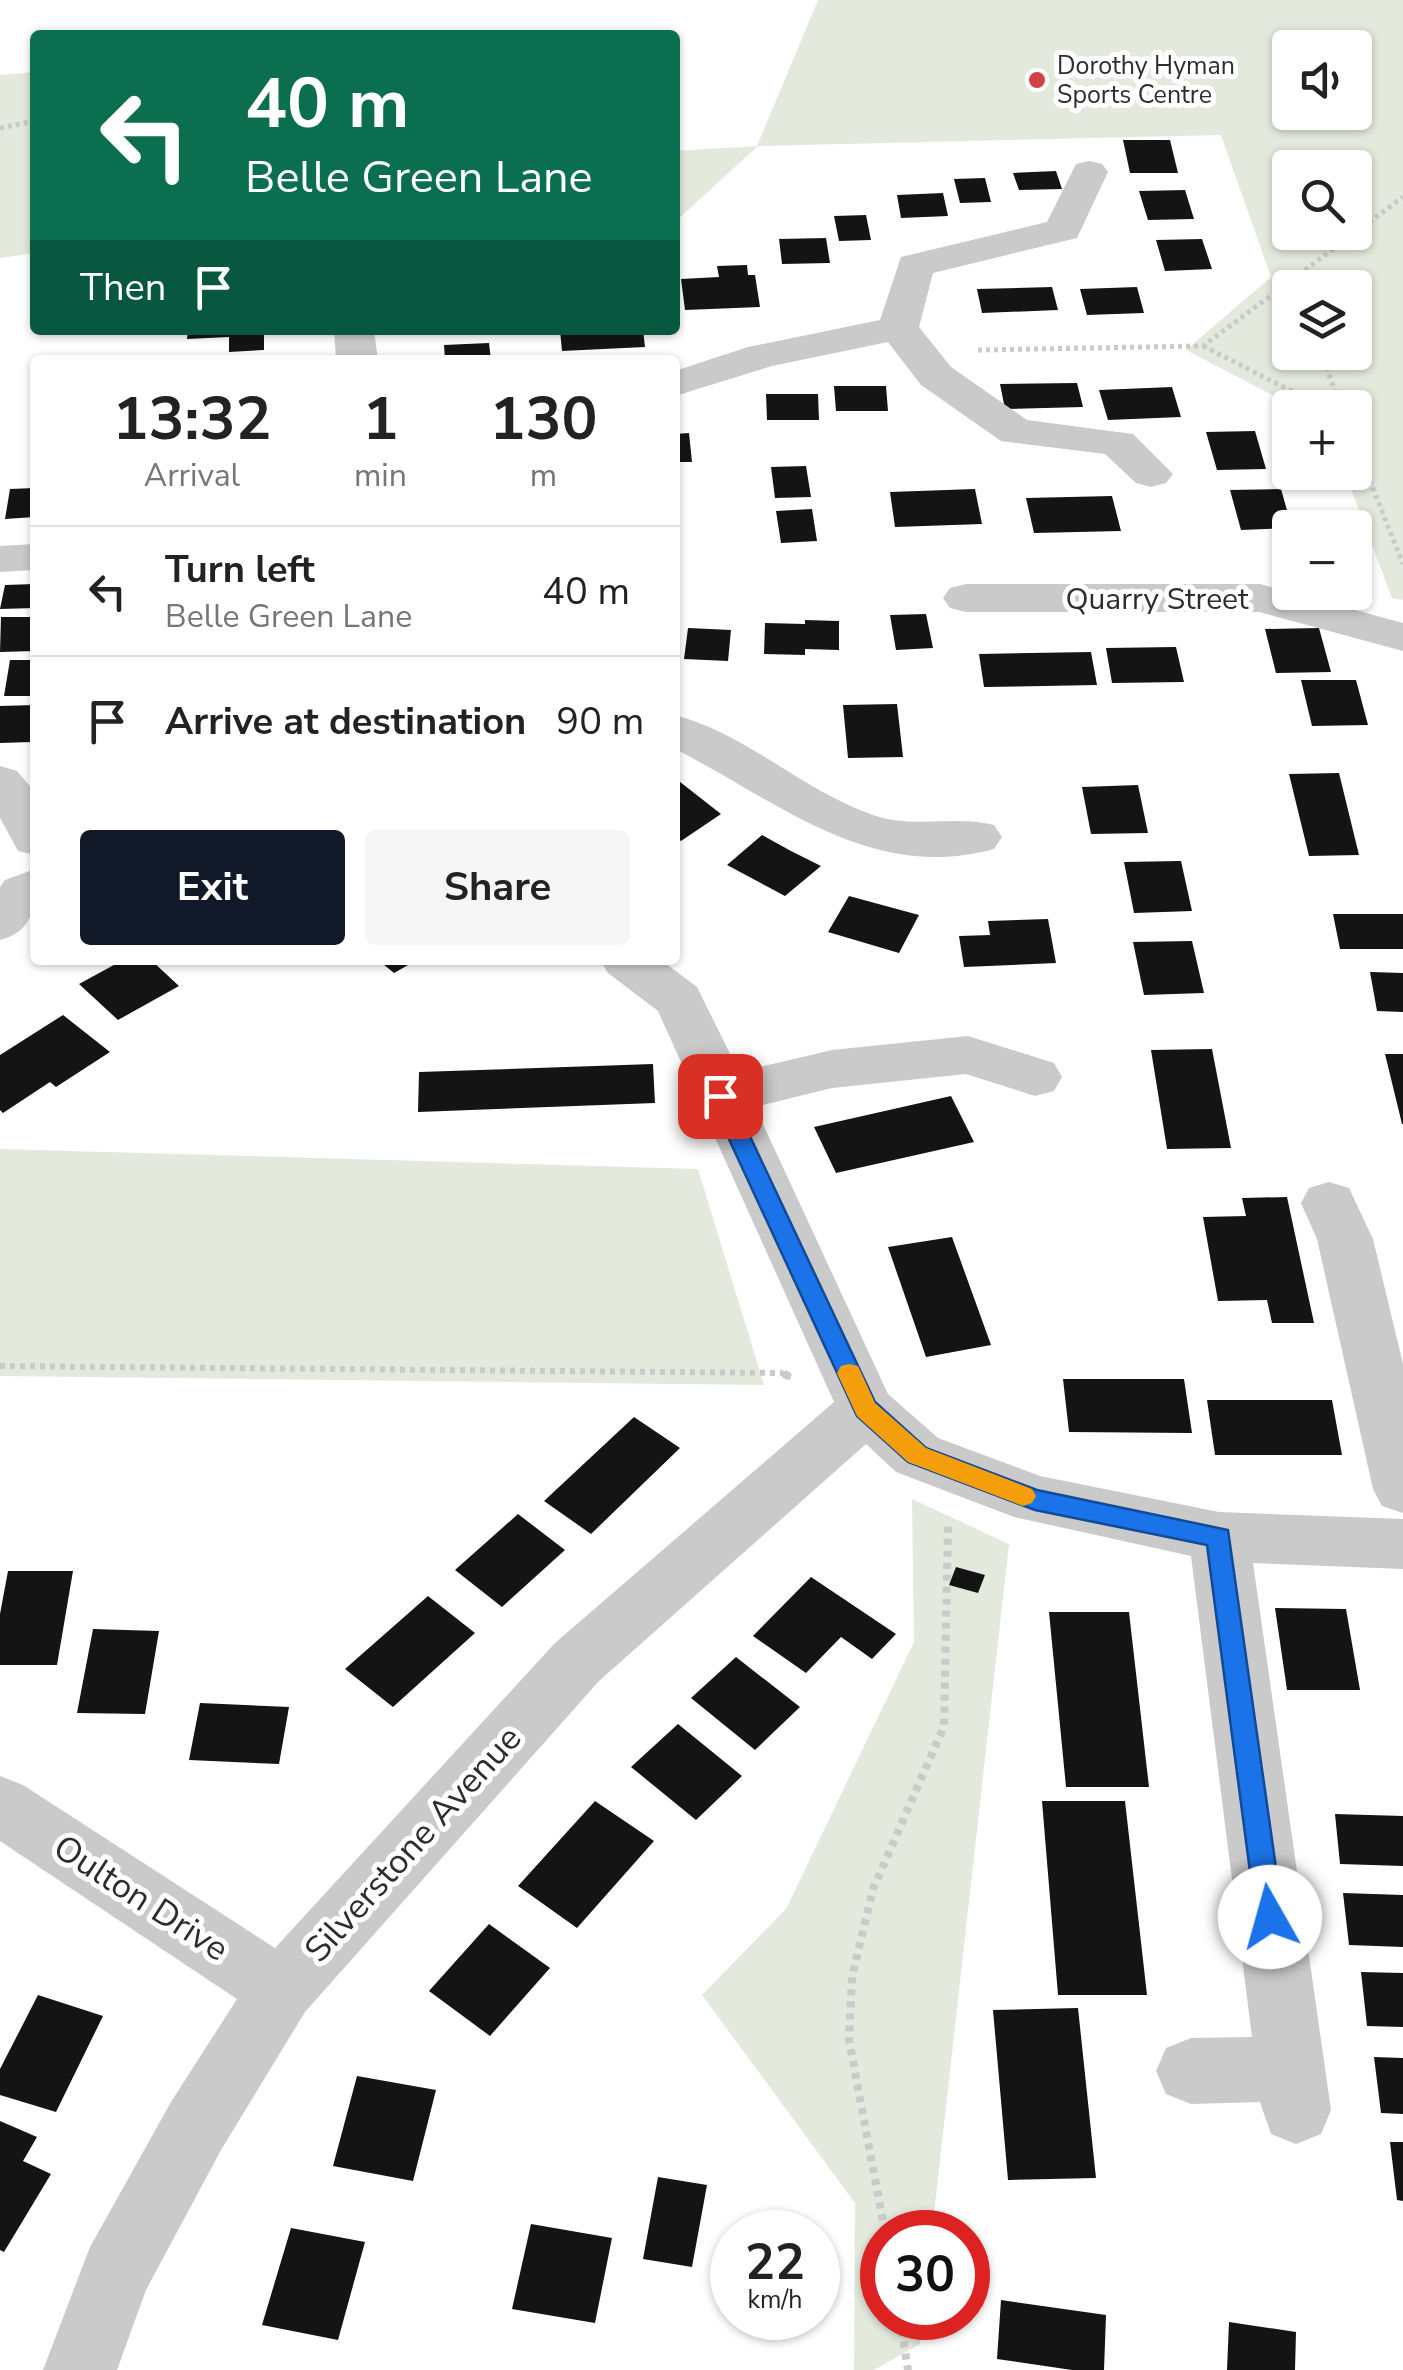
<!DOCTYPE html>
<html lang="en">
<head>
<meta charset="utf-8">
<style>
  body { margin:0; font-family:"Nunito Sans",sans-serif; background:#f6f6f6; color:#222; height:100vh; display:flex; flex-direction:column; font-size:38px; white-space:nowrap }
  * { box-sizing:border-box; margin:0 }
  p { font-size:32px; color:#767676 }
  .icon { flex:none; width:55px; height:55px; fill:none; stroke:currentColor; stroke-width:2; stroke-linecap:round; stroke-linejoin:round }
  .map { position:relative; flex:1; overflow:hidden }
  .sheet { position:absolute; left:30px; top:355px; width:650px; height:610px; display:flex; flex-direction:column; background:#fff; border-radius:10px; box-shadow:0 2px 8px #0004 }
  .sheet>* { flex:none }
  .hud { position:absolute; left:30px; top:30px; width:650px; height:305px; border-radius:10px; box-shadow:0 2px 8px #0004; background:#0b6e4f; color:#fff; overflow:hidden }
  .fabs { position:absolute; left:1272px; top:30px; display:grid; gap:20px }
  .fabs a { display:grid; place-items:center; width:100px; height:100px; border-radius:10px; background:#fff; box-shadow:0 2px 8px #0004; font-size:50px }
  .speed { position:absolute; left:710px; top:2210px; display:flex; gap:20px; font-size:50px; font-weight:700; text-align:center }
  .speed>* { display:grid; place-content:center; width:130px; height:130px; border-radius:50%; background:#fff; box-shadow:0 2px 8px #0004; line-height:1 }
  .speed small { font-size:25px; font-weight:400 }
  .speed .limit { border:15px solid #d22; background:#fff; color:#111 }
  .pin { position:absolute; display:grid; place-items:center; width:85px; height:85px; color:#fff; margin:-42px; border-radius:20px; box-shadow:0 5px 15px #0006 }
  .me { position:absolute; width:110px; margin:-55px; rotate:353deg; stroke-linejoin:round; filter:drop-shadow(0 0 8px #0008) }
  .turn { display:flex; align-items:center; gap:35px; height:210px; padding:0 50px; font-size:45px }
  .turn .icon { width:130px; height:130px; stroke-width:2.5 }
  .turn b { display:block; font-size:70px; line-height:85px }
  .then { display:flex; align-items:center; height:95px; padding:0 50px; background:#0003; gap:20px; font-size:38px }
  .eta { display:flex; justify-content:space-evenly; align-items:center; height:170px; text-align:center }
  .eta b { font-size:60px; font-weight:700; line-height:70px }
  .cta { display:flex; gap:20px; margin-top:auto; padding:20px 50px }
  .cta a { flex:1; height:115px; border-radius:10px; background:#111827; color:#fff; font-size:40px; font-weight:700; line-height:115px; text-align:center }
  .cta a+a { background:#f6f6f6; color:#222 }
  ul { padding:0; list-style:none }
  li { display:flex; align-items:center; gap:30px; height:130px; padding:0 50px; border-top:2px solid #e0e0e0 }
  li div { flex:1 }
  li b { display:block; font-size:38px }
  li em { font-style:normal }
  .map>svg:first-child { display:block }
  .green { fill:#e3e9dc; fill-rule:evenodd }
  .building { fill:#141414 }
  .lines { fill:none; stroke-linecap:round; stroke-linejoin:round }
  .path-far2 { stroke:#cacaca; stroke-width:5; stroke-dasharray:4 4; stroke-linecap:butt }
  .path-far1 { stroke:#cacaca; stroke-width:6; stroke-dasharray:5 5; stroke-linecap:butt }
  .path { stroke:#cacaca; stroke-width:8; stroke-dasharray:6 6; stroke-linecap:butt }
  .minor { fill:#cacaca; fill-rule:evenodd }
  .route { fill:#1a73e8; stroke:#114b97; stroke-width:2.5 }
  .slow { fill:#f59e0b }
  .poi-dot { fill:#d34146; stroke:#fff; stroke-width:4 }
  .labels { text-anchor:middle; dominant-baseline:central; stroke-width:10; stroke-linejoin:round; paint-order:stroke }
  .far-poi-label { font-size:25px; fill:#2d2d2d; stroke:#fff; text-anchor:start }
  .street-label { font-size:30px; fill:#2d2d2d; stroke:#fff }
  .near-street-label { font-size:35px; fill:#2d2d2d; stroke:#fff }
</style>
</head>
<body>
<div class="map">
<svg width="1403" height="2370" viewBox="0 0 1403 2370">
  <rect width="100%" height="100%" fill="#fff"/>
  <path class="green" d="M 818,0 L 1403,0 L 1403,600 L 1392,598 L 1345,473 L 1355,472 L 1355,408 L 1295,407 L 1186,350 L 1271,277 L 1221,135 L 758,146 L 675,222 L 675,151 L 757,146 ZM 1290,48 L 1355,48 L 1355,112 L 1290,112 ZM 1290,168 L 1355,168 L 1355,232 L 1290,232 ZM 1290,288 L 1355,288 L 1355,352 L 1290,352 Z
    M 35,72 L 35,253 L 0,258 L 0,75 Z
    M 0,1149 L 698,1169 L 764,1385 L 0,1376 Z
    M 912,1499 L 1009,1544 L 932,2232 L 882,2232 L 882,2318 L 923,2318 L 920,2344 L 874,2370 L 854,2370 L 855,2203 L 702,1995 L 786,1909 L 914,1642 Z"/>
  <path class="building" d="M 1123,140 L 1170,140 L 1178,173 L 1130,173 Z
    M 1056,171 L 1062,189 L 1019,190 L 1013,173 Z
    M 985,178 L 991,202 L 960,203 L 954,179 Z
    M 1185,190 L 1194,219 L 1148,220 L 1139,191 Z
    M 943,193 L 948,216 L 901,218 L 897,195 Z
    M 866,215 L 871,240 L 839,241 L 834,216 Z
    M 826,238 L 830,263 L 782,264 L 779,239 Z
    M 1202,239 L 1212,269 L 1165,271 L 1156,240 Z
    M 747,265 L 748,275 L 755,275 L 760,307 L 685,310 L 681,279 L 719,277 L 717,266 Z
    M 1052,287 L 1058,310 L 982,313 L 977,289 Z
    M 1137,287 L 1144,313 L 1087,315 L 1080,289 Z
    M 188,330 L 264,332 L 264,350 L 229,352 L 229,337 L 187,339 Z
    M 560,330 L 643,330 L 645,347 L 562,351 Z
    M 489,343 L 491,360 L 445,360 L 444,345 Z
    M 1077,383 L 1083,407 L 1005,409 L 1000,384 Z
    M 834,386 L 886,386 L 888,411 L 836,411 Z
    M 1172,387 L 1181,417 L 1108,420 L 1099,390 Z
    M 766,394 L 818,394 L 819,420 L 767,420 Z
    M 1255,431 L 1266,469 L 1217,470 L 1206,432 Z
    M 689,433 L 692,462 L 675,462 L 675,434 Z
    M 806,466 L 811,497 L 775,498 L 771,467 Z
    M 35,488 L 35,517 L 5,519 L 10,489 Z
    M 975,489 L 982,524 L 895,527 L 890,492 Z
    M 1281,489 L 1292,528 L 1241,530 L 1230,490 Z
    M 1112,496 L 1121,531 L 1034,533 L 1026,498 Z
    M 812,509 L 817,541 L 781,543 L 776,511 Z
    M 35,584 L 35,608 L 0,609 L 5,585 Z
    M 926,614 L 933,648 L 896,650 L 890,615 Z
    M 1,617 L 35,617 L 35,651 L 0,652 Z
    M 805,620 L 839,621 L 839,650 L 805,649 L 805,655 L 764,654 L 765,623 L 805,624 Z
    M 688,628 L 731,630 L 728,661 L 684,659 Z
    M 1319,628 L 1331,672 L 1276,673 L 1265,629 Z
    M 1176,647 L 1184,682 L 1112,683 L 1106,648 Z
    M 1091,652 L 1097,685 L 984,687 L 979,654 Z
    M 10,660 L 35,660 L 35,696 L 4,696 Z
    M 1301,680 L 1356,680 L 1368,725 L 1312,726 Z
    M 897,704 L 903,757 L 848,758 L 843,705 Z
    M 35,705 L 32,742 L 0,743 L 0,706 Z
    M 1339,773 L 1359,855 L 1309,856 L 1289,774 Z
    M 675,778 L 721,814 L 681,841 L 675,837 Z
    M 1138,785 L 1148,833 L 1091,834 L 1082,787 Z
    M 762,835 L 791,851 L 821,866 L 785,896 L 727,865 Z
    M 1181,861 L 1192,911 L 1134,913 L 1124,862 Z
    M 849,896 L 919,915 L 899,953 L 828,932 Z
    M 1333,914 L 1403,914 L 1403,949 L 1340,949 Z
    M 1048,919 L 1056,963 L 964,967 L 959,936 L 990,935 L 988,921 Z
    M 1192,941 L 1204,993 L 1144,995 L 1133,942 Z
    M 123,960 L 151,960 L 179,986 L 118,1020 L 79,984 Z
    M 378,960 L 417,960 L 394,973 Z
    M 1370,972 L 1403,973 L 1403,1012 L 1377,1011 Z
    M 63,1015 L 110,1052 L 56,1087 L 50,1082 L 3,1113 L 0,1110 L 0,1055 Z
    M 1212,1049 L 1231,1148 L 1167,1149 L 1151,1050 Z
    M 1385,1054 L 1403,1054 L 1403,1124 L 1402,1124 Z
    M 653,1064 L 655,1103 L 418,1112 L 419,1072 Z
    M 951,1096 L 974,1142 L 836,1173 L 814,1127 Z
    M 1287,1197 L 1314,1323 L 1272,1323 L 1267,1300 L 1218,1301 L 1203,1217 L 1246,1216 L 1242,1198 Z
    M 952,1237 L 991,1345 L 926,1357 L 888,1247 Z
    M 1063,1379 L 1184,1379 L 1192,1433 L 1069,1432 Z
    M 1207,1400 L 1332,1400 L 1342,1455 L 1215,1455 Z
    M 634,1417 L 680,1448 L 591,1534 L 544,1501 Z
    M 518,1514 L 565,1550 L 502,1607 L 455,1570 Z
    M 956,1567 L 985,1575 L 978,1593 L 949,1585 Z
    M 8,1571 L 73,1571 L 57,1665 L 0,1665 L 0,1614 Z
    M 811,1577 L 896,1634 L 872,1659 L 841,1637 L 806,1673 L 753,1636 Z
    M 428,1596 L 475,1633 L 393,1707 L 345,1669 Z
    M 1275,1608 L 1346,1609 L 1360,1690 L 1287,1690 Z
    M 1049,1612 L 1129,1612 L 1149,1787 L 1066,1787 Z
    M 93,1629 L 159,1631 L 145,1714 L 77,1713 Z
    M 736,1657 L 800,1707 L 755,1750 L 691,1698 Z
    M 200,1703 L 289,1707 L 279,1764 L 189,1760 Z
    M 678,1724 L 742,1776 L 696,1820 L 631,1767 Z
    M 595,1801 L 654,1841 L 577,1928 L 518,1886 Z
    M 1042,1801 L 1125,1801 L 1147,1995 L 1058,1995 Z
    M 1335,1814 L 1403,1816 L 1403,1866 L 1340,1864 Z
    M 1343,1893 L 1403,1895 L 1403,1947 L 1349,1945 Z
    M 489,1924 L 550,1968 L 490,2036 L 429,1991 Z
    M 1361,1972 L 1403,1973 L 1403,2027 L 1367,2026 Z
    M 38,1995 L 103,2016 L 56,2112 L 0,2095 L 0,2069 Z
    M 1078,2008 L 1096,2178 L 1008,2180 L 993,2010 Z
    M 1374,2057 L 1403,2058 L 1403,2114 L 1381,2113 Z
    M 357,2076 L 436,2090 L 413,2181 L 333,2166 Z
    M 0,2121 L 37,2137 L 23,2161 L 51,2174 L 4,2252 L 0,2250 Z
    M 1390,2142 L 1403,2142 L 1403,2201 L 1397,2200 Z
    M 658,2177 L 707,2185 L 692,2267 L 643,2259 Z
    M 531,2224 L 612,2238 L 595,2323 L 512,2309 Z
    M 291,2228 L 365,2242 L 338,2340 L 262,2325 Z
    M 1001,2300 L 1106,2315 L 1104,2370 L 1072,2370 L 997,2359 Z
    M 1229,2322 L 1296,2332 L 1295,2370 L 1227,2370 Z"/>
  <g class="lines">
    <path class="path-far2" d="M 0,128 L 35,121
      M 1203,346 L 1325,408
      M 978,350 L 1203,346 L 1403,197
      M 1321,352 L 1341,408
      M 1355,443 L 1403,564"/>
    <path class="path-far1" d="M 0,1366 L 781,1373 L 791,1377"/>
    <path class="path" d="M 784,1374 L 791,1377
      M 885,2232 L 849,2040 L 852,1977 L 873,1889 L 944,1726 L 948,1524
      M 900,2318 L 908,2370"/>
    <path class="minor" d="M 1089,161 L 1102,164 L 1108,172 L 1077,238 L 933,273 L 919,327 L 951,367 L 1027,420 L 1133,434 L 1173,474 L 1166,483 L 1151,487 L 1136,483 L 1105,454 L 1001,441 L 921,385 L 888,342 L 772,366 L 675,396 L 675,371 L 748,347 L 880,320 L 901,257 L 1047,222 L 1076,164 Z
      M 334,330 L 374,330 L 378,360 L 336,360 Z
      M 35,544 L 35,570 L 0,572 L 0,546 Z
      M 966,584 L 1260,584 L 1403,623 L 1403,651 L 1259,612 L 966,612 L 950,608 L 943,598 L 950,588 Z
      M 675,715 C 747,734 803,791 873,815 C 912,829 955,815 994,825 L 1002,837 L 994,849 C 870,883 778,801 675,749 Z
      M 0,766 L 17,771 L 35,792 L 35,855 L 18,851 L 0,818 Z
      M 35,869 C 35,902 37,930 0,940 L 0,887 L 5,880 Z
      M 600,960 L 661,960 L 697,987 L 739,1072 L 832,1050 L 968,1036 L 1054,1063 L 1062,1077 L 1054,1091 L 1035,1096 L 966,1074 L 832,1088 L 755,1107 L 888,1394 L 938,1438 L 1040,1476 L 1219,1512 L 1403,1519 L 1403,1569 L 1253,1563 L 1331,2110 L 1321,2134 L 1296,2144 L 1271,2134 L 1260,2102 L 1191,2104 L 1166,2094 L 1156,2071 L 1166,2048 L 1191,2038 L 1252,2037 L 1191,1556 L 1014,1517 L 896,1472 L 866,1444 L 599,1681 L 305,2012 L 221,2150 L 146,2290 L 117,2370 L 43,2370 L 90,2247 L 171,2102 L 237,1999 L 0,1841 L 0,1776 L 23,1785 L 275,1948 L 555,1643 L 834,1402 L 658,1011 L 608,973 Z
      M 1329,1182 L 1349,1188 L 1373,1239 L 1403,1364 L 1403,1513 L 1382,1506 L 1373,1489 L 1317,1239 L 1301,1203 L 1309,1188 Z"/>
  </g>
  <path class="route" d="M 720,1088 L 731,1096 L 875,1402 L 926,1448 L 1037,1490 L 1228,1530 L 1283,1917 L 1279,1926 L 1270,1930 L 1260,1926 L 1256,1917 L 1207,1545 L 1035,1510 L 908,1462 L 857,1416 L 709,1096 Z"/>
  <path class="slow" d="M 849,1364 L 858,1366 L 875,1403 L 926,1448 L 1032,1489 L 1036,1496 L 1032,1503 L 1023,1506 L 908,1462 L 857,1416 L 837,1373 L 841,1366 Z"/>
  <circle class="poi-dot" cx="1037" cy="80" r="10"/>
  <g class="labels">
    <g class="far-poi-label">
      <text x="1057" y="66">Dorothy Hyman<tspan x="1057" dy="29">Sports Centre</tspan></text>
    </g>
    <g class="street-label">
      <text x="1157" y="599">Quarry Street</text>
    </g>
    <g class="near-street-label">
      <text transform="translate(413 1844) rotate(-48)">Silverstone Avenue</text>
      <text transform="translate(141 1898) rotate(33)">Oulton Drive</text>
    </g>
  </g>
</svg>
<div class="fabs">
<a><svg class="icon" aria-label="sound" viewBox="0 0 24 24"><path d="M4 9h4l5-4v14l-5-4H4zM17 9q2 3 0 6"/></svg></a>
<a><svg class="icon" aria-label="search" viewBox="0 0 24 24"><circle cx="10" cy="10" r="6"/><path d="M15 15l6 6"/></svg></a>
<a><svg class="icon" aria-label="layers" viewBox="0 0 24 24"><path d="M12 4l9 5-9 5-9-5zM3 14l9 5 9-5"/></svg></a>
<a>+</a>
<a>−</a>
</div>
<div class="speed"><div>22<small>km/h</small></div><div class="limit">30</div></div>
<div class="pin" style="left:720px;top:1096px;background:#d93025"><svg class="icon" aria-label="arrive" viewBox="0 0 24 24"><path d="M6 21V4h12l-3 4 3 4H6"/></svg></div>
<svg class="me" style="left:1270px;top:1917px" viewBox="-20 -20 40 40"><circle r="19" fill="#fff"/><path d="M0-13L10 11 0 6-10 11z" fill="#1a73e8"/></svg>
<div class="hud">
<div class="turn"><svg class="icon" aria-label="left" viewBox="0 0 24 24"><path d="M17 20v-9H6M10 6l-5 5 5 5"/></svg><div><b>40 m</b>Belle Green Lane</div></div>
<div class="then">Then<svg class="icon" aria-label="arrive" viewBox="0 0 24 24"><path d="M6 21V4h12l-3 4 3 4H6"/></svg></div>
</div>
<section class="sheet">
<div class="eta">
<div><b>13:32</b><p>Arrival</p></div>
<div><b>1</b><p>min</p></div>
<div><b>130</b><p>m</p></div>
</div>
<ul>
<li><svg class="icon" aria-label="left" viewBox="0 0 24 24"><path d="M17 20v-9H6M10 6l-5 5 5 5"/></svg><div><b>Turn left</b><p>Belle Green Lane</p></div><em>40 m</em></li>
<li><svg class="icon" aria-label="arrive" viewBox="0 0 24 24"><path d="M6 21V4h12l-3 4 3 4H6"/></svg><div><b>Arrive at destination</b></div><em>90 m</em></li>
</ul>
<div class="cta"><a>Exit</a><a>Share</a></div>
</section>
</div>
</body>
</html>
